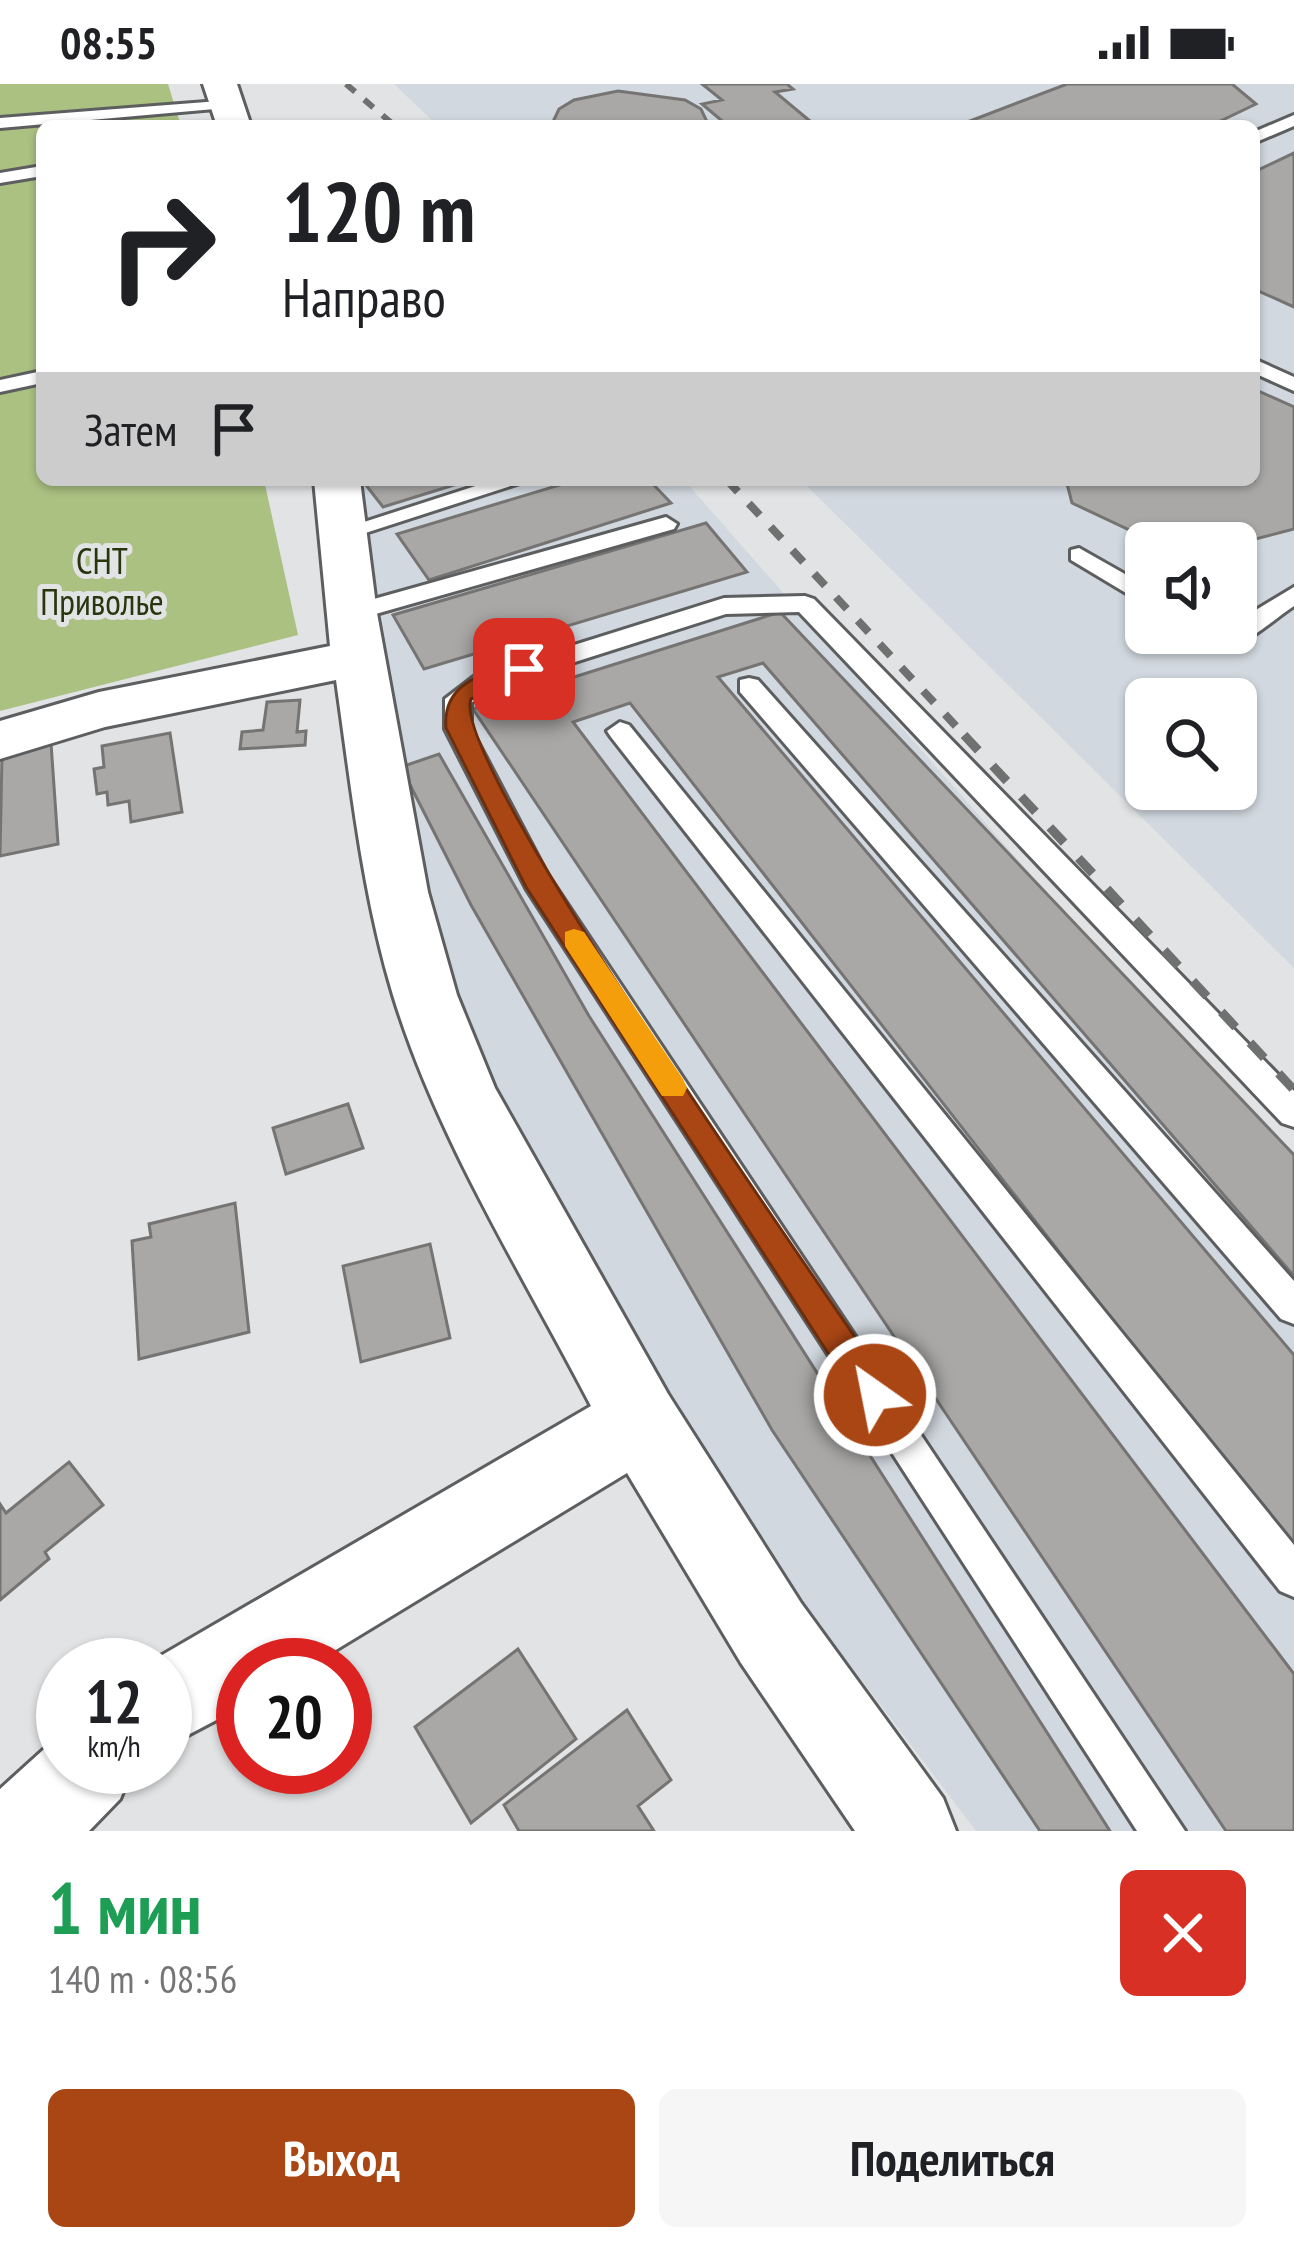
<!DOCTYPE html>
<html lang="ru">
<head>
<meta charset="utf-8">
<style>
  body { margin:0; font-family:"PT Sans Narrow",sans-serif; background:#f6f6f6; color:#202124; height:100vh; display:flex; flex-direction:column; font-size:45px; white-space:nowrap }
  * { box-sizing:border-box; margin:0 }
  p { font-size:39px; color:#757577 }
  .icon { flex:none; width:66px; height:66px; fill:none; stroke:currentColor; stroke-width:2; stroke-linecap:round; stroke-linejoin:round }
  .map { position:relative; height:1747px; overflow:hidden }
  .drawer { display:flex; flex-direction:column; background:#fff; flex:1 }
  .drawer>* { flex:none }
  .top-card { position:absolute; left:36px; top:36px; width:1224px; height:366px; border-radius:18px; box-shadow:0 3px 9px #0004; background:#fff; color:#202124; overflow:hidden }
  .tools { position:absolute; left:1125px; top:438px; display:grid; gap:24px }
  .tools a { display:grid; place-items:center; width:132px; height:132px; border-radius:18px; background:#fff; box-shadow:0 3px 9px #0004; font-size:60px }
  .speed { position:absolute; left:36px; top:1554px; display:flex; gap:24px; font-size:60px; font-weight:700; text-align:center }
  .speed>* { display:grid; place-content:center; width:156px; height:156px; border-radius:50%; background:#fff; box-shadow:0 3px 9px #0004; line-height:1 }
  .speed small { font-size:30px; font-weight:400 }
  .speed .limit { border:18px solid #d22; background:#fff; color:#111 }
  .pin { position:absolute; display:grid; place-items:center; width:102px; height:102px; color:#fff; margin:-51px; border-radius:24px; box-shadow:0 6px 18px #0006 }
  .me { position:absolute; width:132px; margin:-66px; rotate:327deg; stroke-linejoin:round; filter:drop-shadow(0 0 9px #0008) }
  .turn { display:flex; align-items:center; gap:42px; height:252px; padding:0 48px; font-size:54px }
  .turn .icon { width:156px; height:156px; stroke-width:2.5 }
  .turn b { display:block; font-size:84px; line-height:102px }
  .then { display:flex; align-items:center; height:114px; padding:0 48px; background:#0003; gap:24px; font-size:45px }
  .round { display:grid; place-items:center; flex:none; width:126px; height:126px; border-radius:18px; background:#f6f6f6 }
  .overview { display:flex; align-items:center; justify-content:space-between; height:204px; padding:0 48px }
  h1 { font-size:72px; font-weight:700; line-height:90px; color:#1e9e55 }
  .primary-button { display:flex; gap:24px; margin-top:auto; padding:24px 48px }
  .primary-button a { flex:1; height:138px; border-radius:18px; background:#aa4614; color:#fff; font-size:48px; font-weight:700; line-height:138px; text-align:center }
  .primary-button a+a { background:#f6f6f6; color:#202124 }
  .status { display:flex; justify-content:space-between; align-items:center; height:84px; padding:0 60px; background:#fff; direction:ltr }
  .status svg { height:33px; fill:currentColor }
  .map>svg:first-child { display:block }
  .built { fill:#d1d8df; fill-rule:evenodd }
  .green { fill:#abc182 }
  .building { fill:#a9a8a7; stroke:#757473; stroke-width:3 }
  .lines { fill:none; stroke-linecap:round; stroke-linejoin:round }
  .service-casing { stroke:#5d5e5f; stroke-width:6 }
  .minor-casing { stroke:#5d5e5f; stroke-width:6 }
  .service { fill:#fff; fill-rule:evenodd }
  .minor { fill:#fff; fill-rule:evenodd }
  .rail-far2 { stroke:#6f7070; stroke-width:6; stroke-dasharray:12 12; stroke-linecap:butt }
  .rail-far1 { stroke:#6f7070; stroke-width:8; stroke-dasharray:16 16; stroke-linecap:butt }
  .rail { stroke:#6f7070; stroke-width:9; stroke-dasharray:21 21; stroke-linecap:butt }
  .route { fill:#aa4614; stroke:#6e2e0d; stroke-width:3 }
  .slow { fill:#f59e0b }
  .labels { text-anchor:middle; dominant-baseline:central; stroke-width:10; stroke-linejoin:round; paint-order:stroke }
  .far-park-label { font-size:36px; fill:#29350d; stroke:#e1e3e4 }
</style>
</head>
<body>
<div class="status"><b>08:55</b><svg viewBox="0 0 49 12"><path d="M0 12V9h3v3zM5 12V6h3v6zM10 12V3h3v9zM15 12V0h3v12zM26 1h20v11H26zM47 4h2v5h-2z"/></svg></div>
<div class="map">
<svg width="1294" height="1747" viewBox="0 0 1294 1747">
  <rect width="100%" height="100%" fill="#e1e3e4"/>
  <path class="built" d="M 394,0 L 1294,0 L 1294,884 L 801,396 L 1254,396 L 1254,42 L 438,42 ZM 1146,459 L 1236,459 L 1236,549 L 1146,549 ZM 1146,615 L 1236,615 L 1236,705 L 1146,705 Z
    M 362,396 L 684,396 L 1294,1090 L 1294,1747 L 976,1747 L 649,1315 L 473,980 L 417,797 Z"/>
  <path class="green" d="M 0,0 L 168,0 L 181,42 L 42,42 L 42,396 L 264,396 L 298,551 L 0,627 Z"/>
  <path class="building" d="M 702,0 L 787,0 L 793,5 L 775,8 L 810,37 L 728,42 L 702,20 L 722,16 Z
    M 1067,0 L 1232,0 L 1256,20 L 1210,42 L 957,42 Z
    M 618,7 L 685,16 L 701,25 L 709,42 L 551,42 L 559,25 L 574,16 Z
    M 1294,69 L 1294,223 L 1254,205 L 1254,88 Z
    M 1254,305 L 1294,323 L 1294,445 L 1236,460 L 1157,459 L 1072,419 L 1066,396 L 1254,396 Z
    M 362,396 L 470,396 L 383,423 Z
    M 576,396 L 649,396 L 671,419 L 429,496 L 397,450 Z
    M 706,439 L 747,488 L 424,585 L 393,531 Z
    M 780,528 L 1294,1071 L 1294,1192 L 763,579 L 718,593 L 1294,1271 L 1294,1468 L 630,619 L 573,638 L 1294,1590 L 1294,1747 L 1226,1747 L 473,625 Z
    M 300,616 L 297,648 L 306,647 L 305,661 L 240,665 L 242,648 L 263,646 L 267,618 Z
    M 170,649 L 182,728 L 131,738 L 129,717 L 108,721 L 107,708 L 97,710 L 94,685 L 104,683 L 102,662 Z
    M 51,659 L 58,760 L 0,772 L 2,669 Z
    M 439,670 L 589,932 L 1110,1747 L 1040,1747 L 772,1346 L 471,821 L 401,683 Z
    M 348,1020 L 363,1064 L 286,1090 L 273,1044 Z
    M 235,1119 L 249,1248 L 139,1275 L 132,1157 L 151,1153 L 149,1140 Z
    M 430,1160 L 450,1254 L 361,1278 L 343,1182 Z
    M 69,1378 L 103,1421 L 45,1468 L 49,1475 L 0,1516 L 0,1420 L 6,1429 Z
    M 518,1565 L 576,1655 L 471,1739 L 415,1643 Z
    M 627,1626 L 671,1696 L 638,1722 L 654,1747 L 519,1747 L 504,1721 Z"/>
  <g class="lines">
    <g class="service-casing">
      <path id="service" d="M 232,16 L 234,19 L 226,24 L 0,44 L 0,34 Z
        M 1294,31 L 1294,42 L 1254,59 L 1254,48 Z
        M 42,82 L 42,92 L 0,99 L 0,89 Z
        M 1254,275 L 1294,293 L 1294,307 L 1254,289 Z
        M 42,287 L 42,299 L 0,308 L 0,296 Z
        M 494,396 L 529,396 L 350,454 L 342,456 L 330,449 Z
        M 666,433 L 677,440 L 674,445 L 351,537 L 339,529 L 342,524 Z
        M 1079,464 L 1146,502 L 1146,521 L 1071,476 L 1071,466 Z
        M 1294,503 L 1294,522 C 1262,543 1223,587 1190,549 L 1236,549 L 1236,538 Z
        M 805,512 L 814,515 L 1294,1007 L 1294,1043 L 1282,1039 L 799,528 L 726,530 L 493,604 L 471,619 L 471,645 L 547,790 L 1185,1747 L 1137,1747 L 526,804 L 445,645 L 445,615 L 475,592 L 724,514 Z
        M 749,594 L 758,596 L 1294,1197 L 1294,1240 L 1281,1235 L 740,608 L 740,596 Z
        M 620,638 L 629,641 L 1294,1461 L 1294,1513 L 1280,1507 L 611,653 L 607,647 Z"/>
    </g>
    <g class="minor-casing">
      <path id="minor" d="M 203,0 L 237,0 L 251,42 L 217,42 Z
        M 314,396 L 360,396 L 377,529 L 428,808 L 457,911 L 495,1004 L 668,1310 L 801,1519 L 943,1714 L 956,1747 L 855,1747 L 741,1579 L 627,1389 L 311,1581 L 243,1581 L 243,1622 L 165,1663 L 165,1581 L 145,1581 L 591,1322 C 522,1189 437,1055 393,911 C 362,809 351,701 336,596 L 105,643 L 0,675 L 0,637 L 99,608 L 330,562 Z
        M 63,1648 L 63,1683 L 133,1683 L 120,1715 L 89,1747 L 0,1747 L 0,1705 Z"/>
    </g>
    <use href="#service" class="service"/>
    <use href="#minor" class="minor"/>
    <path class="rail-far2" d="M 346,0 L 395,42"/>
    <path class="rail-far1" d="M 727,396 L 967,654"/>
    <path class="rail" d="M 964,651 L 1294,1006"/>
  </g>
  <path class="route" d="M 524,577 L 532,580 L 532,590 L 471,615 C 447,676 830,1214 887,1300 L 892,1311 L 887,1323 L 875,1328 L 863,1323 L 526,803 L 446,644 C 442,598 484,589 524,577 Z"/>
  <path class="slow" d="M 574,845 L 584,848 L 683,995 L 687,1004 L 683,1012 L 662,1012 L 565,862 L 565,848 Z"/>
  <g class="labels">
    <g class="far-park-label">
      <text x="102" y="476">СНТ<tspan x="102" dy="41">Приволье</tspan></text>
    </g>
  </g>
</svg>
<div class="tools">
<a><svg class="icon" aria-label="sound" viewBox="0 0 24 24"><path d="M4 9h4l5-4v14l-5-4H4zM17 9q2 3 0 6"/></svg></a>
<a><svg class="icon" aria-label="search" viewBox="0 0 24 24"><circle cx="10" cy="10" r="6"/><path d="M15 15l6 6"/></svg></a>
</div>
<div class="speed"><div>12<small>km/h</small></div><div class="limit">20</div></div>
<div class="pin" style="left:524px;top:585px;background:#d93025"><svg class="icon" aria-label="arrive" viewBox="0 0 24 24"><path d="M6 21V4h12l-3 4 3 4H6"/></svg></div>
<svg class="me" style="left:875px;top:1311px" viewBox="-20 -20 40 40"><circle r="17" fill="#aa4614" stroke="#fff" stroke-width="3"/><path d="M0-11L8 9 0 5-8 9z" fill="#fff"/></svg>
<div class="top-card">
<div class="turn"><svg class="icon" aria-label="right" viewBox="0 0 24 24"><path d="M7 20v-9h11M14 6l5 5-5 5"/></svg><div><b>120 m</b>Направо</div></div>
<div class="then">Затем<svg class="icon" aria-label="arrive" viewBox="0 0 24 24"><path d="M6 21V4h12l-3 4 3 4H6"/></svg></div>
</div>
</div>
<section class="drawer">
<div class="overview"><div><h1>1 мин</h1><p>140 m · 08:56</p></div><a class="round" style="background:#d93025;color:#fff"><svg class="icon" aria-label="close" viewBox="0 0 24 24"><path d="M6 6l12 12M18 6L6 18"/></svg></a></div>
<div class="primary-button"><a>Выход</a><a>Поделиться</a></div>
</section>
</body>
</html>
